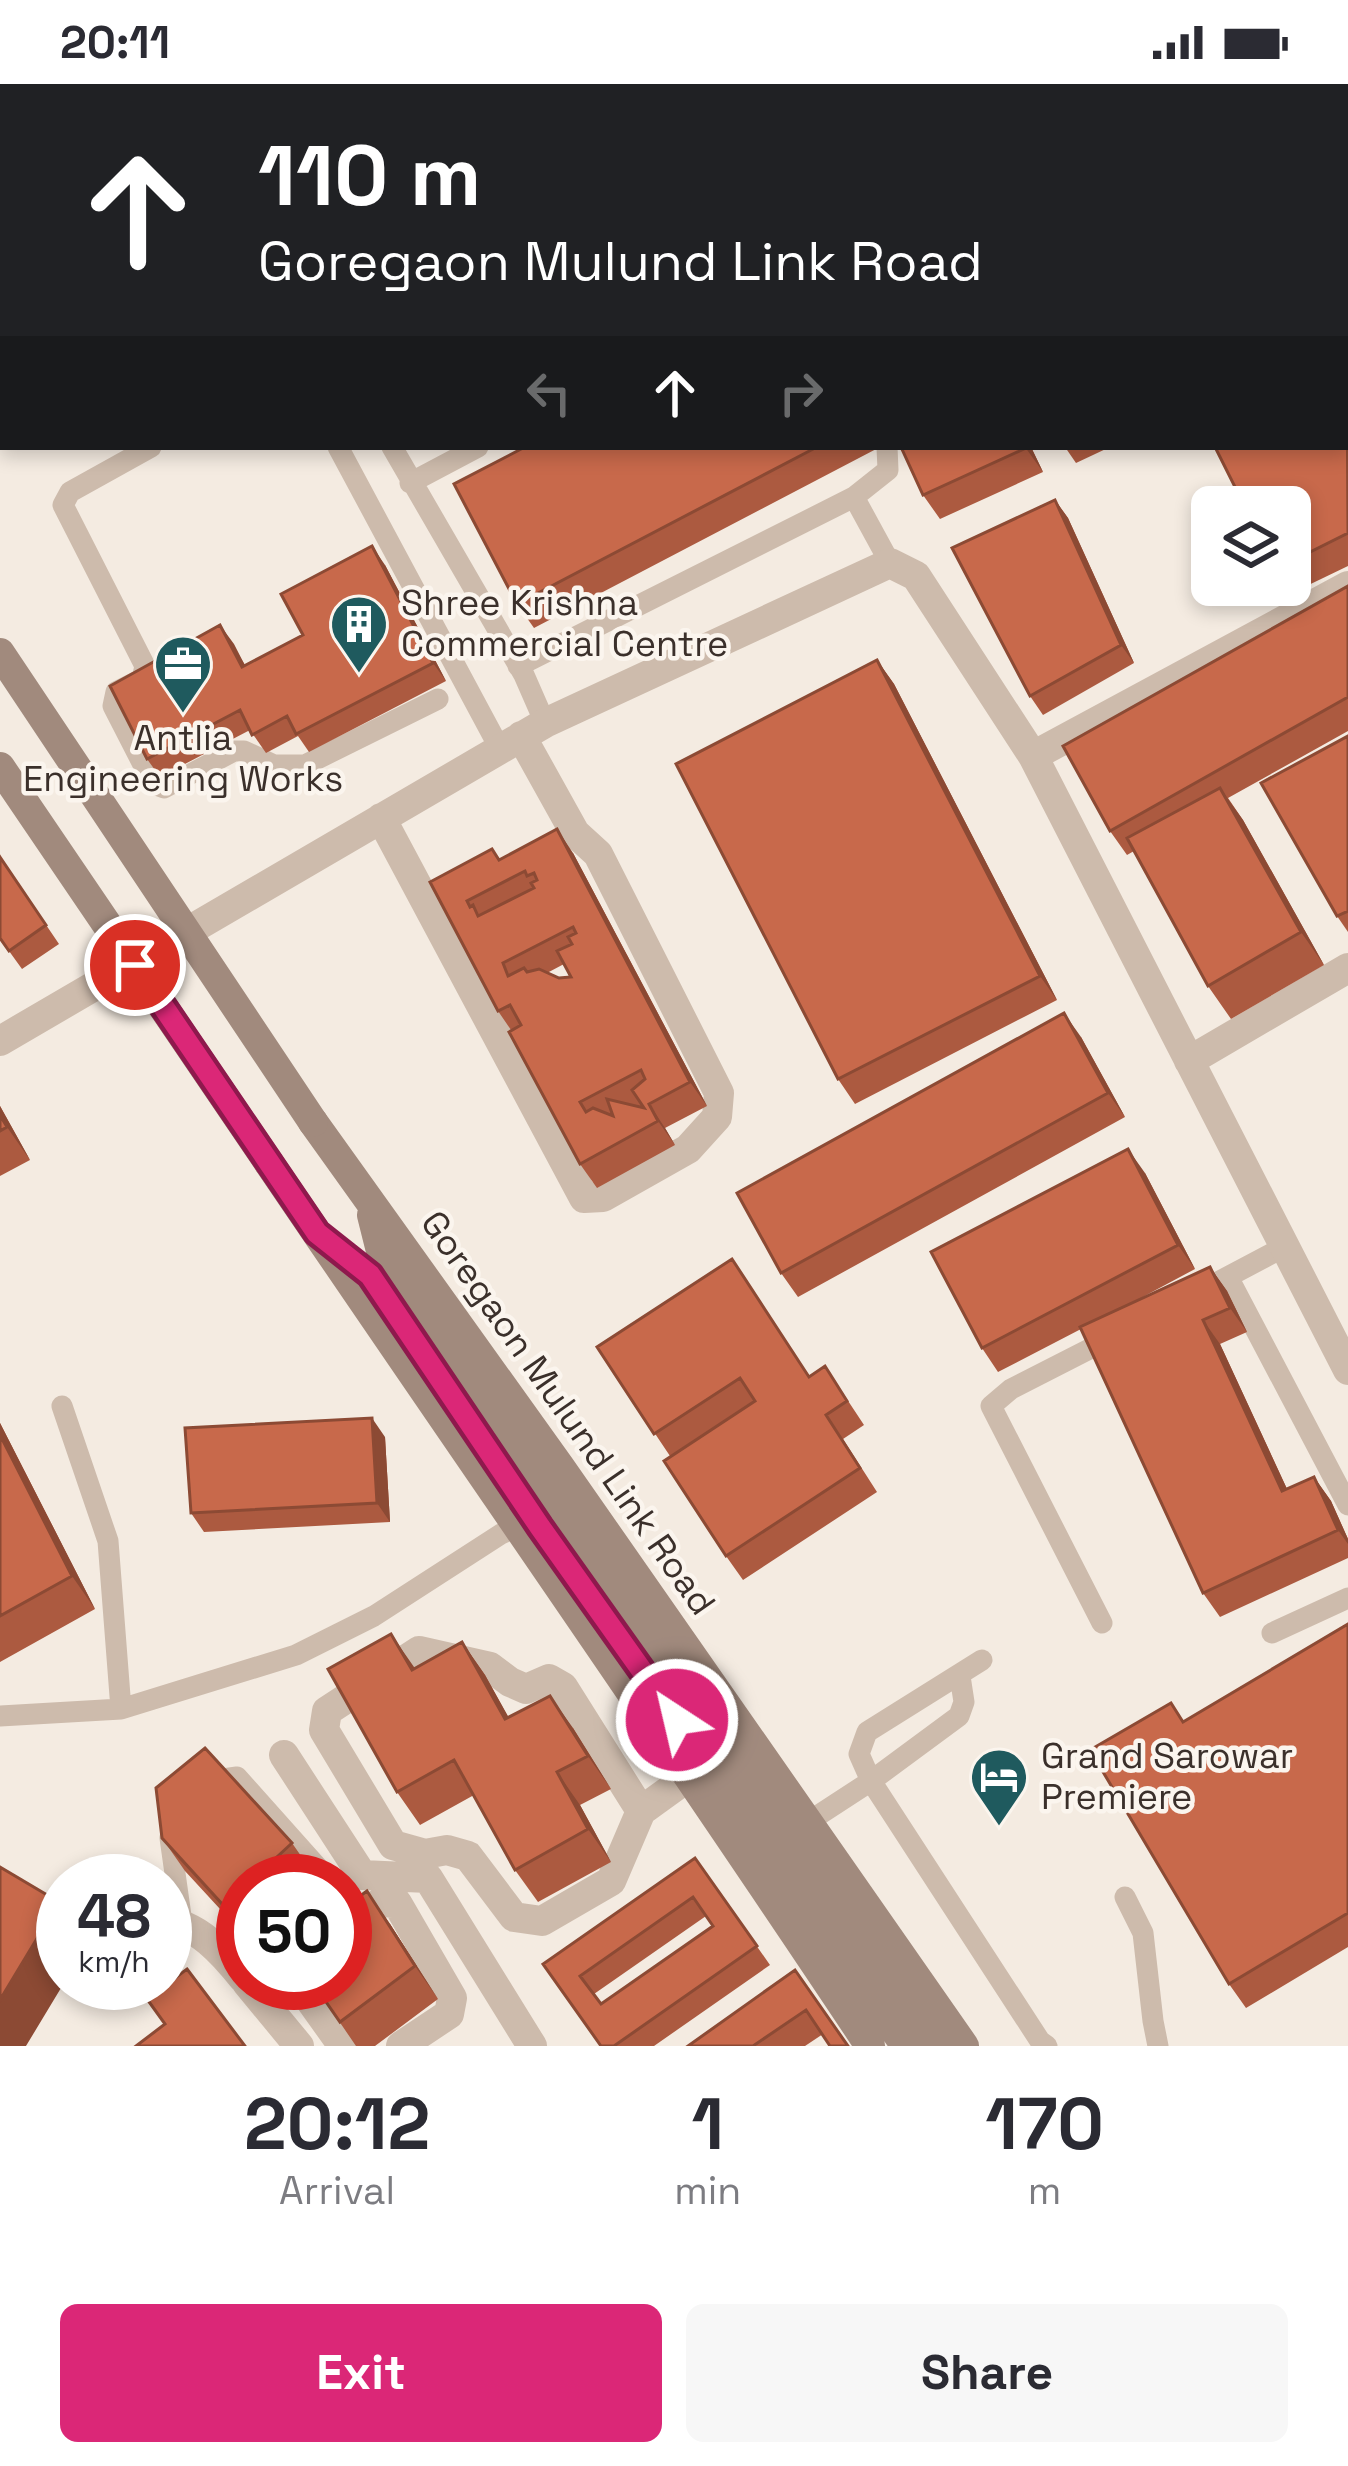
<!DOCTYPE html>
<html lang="en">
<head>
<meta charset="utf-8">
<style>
  body { margin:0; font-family:"Space Grotesk",sans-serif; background:#f7f7f7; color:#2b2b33; height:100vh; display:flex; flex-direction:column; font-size:45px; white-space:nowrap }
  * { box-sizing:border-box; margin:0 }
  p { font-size:39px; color:#7c7c81 }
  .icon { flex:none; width:66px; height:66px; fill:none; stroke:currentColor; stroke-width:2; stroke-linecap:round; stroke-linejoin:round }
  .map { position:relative; height:1962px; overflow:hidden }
  .sheet { display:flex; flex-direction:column; background:#fff; flex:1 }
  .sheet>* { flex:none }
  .hud { position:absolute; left:0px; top:0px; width:1350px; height:366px; box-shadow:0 6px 18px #0003; background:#202124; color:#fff; overflow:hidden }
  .tools { position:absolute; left:1191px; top:402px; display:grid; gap:24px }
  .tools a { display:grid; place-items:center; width:120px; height:120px; border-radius:18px; background:#fff; box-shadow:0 6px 18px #0003; font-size:60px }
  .speed { position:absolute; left:36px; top:1770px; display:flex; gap:24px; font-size:60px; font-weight:700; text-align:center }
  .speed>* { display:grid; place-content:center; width:156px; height:156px; border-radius:50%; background:#fff; box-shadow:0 6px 18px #0003; line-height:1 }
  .speed small { font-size:30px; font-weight:400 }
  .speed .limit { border:18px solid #d22; background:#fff; color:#111 }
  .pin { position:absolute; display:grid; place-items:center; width:102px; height:102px; color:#fff; margin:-51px; border:6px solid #fff; border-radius:50%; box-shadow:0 3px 12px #0007 }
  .me { position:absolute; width:132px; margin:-66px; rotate:325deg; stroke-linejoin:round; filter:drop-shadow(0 0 9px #0008) }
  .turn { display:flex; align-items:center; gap:42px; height:252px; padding:0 60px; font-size:54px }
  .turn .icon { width:156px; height:156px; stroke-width:2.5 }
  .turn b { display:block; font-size:84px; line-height:102px }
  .lanes { display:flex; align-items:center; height:114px; padding:0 60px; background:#0003; justify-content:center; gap:60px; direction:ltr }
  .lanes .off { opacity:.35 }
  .eta { display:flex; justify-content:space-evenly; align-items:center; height:204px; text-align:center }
  .eta b { font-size:72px; font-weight:700; line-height:84px }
  .action { display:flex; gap:24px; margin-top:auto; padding:24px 60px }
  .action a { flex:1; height:138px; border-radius:18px; background:#db2777; color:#fff; font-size:48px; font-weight:700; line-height:138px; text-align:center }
  .action a+a { background:#f7f7f7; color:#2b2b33 }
  .status { display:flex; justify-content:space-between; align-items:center; height:84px; padding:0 60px; background:#fff; direction:ltr }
  .status svg { height:33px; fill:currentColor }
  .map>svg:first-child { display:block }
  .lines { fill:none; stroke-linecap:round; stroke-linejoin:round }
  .service { stroke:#cdbbac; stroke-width:21 }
  .minor { stroke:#cdbbac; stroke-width:30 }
  .secondary { stroke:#a18a7d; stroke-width:30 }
  .rail { stroke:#3b302b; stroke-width:9; stroke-dasharray:3 9; stroke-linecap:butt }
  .secondary-bridge { stroke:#a18a7d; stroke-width:30 }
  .wall { fill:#ac5a40; fill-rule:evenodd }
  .shaded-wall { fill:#8c4a34 }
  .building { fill:#c8694b; stroke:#8c4a34; stroke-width:3; fill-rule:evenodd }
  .route-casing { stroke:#8e194d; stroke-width:30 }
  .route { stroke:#db2777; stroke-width:21 }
  .labels { text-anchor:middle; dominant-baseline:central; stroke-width:9; stroke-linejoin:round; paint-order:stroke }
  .poi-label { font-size:36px; fill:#3b302b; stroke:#fbf5ee; text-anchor:start }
  .street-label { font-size:36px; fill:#3b302b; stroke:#fbf5ee }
</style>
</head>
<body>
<div class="status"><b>20:11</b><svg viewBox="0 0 49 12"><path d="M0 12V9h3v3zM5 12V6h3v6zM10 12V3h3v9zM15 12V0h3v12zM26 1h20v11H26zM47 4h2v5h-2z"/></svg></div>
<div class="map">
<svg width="1348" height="1962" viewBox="0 0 1348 1962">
  <rect width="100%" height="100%" fill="#f4ebe1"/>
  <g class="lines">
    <path class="service" d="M 819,0 L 821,3
      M 151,363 L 70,408 L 63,421 L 145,582 L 142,595 L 116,608 L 113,622 L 153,700 L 164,704 L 234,667 L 244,667 L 274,681 L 305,681 L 438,615
      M 338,363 L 500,665
      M 392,363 L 524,591 L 545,639
      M 887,363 L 888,386 L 854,413 L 890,479
      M 410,399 L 478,363
      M 518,582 L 854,413
      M 1228,1193 L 1348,1421
      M 1199,1208 L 1284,1163
      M 62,1322 L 108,1457 L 121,1625
      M 1102,1539 L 991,1322 L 1011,1305 L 1113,1253
      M 1272,1549 L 1348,1514
      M 982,1576 L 867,1648 L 859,1670 L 871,1697 L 1040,1957 L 1047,1962
      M 0,1632 L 121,1625 L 296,1571 L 374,1532 L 501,1450 L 516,1443
      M 209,1705 L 223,1695 L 237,1693 L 320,1786 L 321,1797
      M 808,1738 L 871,1697 L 959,1632 L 964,1618 L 960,1592
      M 172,1743 L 170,1754 L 182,1839
      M 1125,1813 L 1143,1849 L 1153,1937 L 1158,1962"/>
    <path class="minor" d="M 1322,0 L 1324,3
      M 1347,47 L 1348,49
      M 1033,672 L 1348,502
      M 381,734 L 584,1114 L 603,1113 L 688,1065 L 717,1033 L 719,1009 L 598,770 L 575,749 L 521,652
      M 0,957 L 545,639 L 890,479 L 916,492 L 1033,672 L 1348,1286
      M 1189,977 L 1348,884
      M 419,1567 L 490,1583 L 510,1598 L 526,1605 L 549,1595 L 563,1603 L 641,1727 L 611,1797 L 542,1837 L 514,1833 L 468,1772 L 447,1766 L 425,1770 L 393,1761 L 324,1646 L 327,1627 Z
      M 284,1671 L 362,1791 L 428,1794 L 532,1962
      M 641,1727 L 688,1693
      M 165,1838 C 197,1839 224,1870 243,1894
      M 345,1844 L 381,1818 L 397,1819 L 452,1914 L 449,1930 L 401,1962
      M 247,1899 L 299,1962
      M 298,1899 L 343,1962"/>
    <path class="secondary" d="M 313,1038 L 560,1383 L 964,1962
      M 269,1079 C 469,1374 673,1665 870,1962
      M 372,1131 L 384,1179 L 933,1962
      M 568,1482 L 906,1962"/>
    <path class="rail" d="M 154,3 L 159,0
      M 223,3 L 228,0
      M 278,3 L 284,0
      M 341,3 L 346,0
      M 396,3 L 401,0
      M 0,92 L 3,90
      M 0,132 L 3,130
      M 0,164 L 3,162
      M 0,200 L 3,198
      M 0,232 L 3,230"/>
    <path class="secondary-bridge" d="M 0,569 L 313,1038
      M 0,683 L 269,1079"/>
  </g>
  <path class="wall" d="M 1348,286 L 1348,482 L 1292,509 L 1286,501 L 1290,501 L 1290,423 Z
    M 525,363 L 880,363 L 534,544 L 517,520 Z
    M 901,363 L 1031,363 L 1043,388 L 940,435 L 923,411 Z
    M 1065,363 L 1110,363 L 1076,379 Z
    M 1055,416 L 1068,434 L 1134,579 L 1043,631 L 1030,612 Z
    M 385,481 L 446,597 L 309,668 L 298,652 L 266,669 L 250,646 L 160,693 L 147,675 L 220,541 L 245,581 L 303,551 Z
    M 1348,502 L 1348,647 L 1228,714 L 1243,736 L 1324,881 L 1231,935 L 1208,902 L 1134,767 L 1127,771 L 1110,747 Z
    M 877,576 L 894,600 L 1057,916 L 855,1020 L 838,995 Z
    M 1348,652 L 1348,848 L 1337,832 Z
    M 492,765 L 500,776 L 573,769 L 707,1022 L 665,1044 L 675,1061 L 597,1104 L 580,1080 L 511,946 L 498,927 L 430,798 ZM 564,880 L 571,893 L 559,894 L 547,889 Z
    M 0,773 L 59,860 L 22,885 L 9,867 Z
    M 1081,953 L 1125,1033 L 798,1213 L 781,1189 Z
    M 0,1022 L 30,1076 L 0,1092 Z
    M 1145,1089 L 1195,1185 L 1124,1223 L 1210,1183 L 1227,1207 L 1247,1248 L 1220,1260 L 1287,1405 L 1314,1393 L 1331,1417 L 1348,1455 L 1348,1474 L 1220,1533 L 1203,1509 L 1081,1245 L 998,1288 L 982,1264 Z
    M 732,1175 L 809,1292 L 825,1282 L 864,1341 L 843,1355 L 877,1408 L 743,1496 L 726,1472 L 670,1372 L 597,1263 Z
    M 0,1339 L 95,1525 L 0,1578 Z
    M 385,1353 L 390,1438 L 204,1448 L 191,1429 Z
    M 1348,1540 L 1348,1863 L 1246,1924 L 1229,1900 L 1171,1619 L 1184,1638 Z
    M 462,1558 L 485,1591 L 508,1633 L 573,1644 L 611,1705 L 580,1721 L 611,1778 L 538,1818 L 515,1786 L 474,1711 L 420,1741 L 397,1708 L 415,1584 Z
    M 162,1754 L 292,1759 L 315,1792 L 310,1797 L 243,1797 L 243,1850 L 185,1787 Z
    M 695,1774 L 770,1881 L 654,1962 L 601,1962 L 543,1880 ZM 706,1832 L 713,1842 L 601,1920 L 594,1910 Z
    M 390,1840 L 438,1915 L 375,1962 L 356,1962 L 313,1899 Z
    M 795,1886 L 823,1950 L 805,1962 L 688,1962 Z"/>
  <path class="shaded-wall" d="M 1025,363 L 1031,363 L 1043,388 Z
    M 1055,416 L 1068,434 L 1134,579 L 1121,561 Z
    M 372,462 L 385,481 L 446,597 L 433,579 Z
    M 220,541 L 234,560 L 255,601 L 242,583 Z
    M 877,576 L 894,600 L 1057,916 L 1040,892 Z
    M 1220,704 L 1243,736 L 1324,881 L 1301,848 Z
    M 557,745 L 573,769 L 707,1022 L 690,998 Z
    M 1064,929 L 1081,953 L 1125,1033 L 1108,1009 Z
    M 649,1020 L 665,1044 L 675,1061 L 658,1037 Z
    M 0,1022 L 30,1076 L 7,1043 L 0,1031 Z
    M 1128,1065 L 1145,1089 L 1195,1185 L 1178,1161 Z
    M 1210,1183 L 1227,1207 L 1247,1248 L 1230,1224 Z
    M 1203,1236 L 1220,1260 L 1299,1431 L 1282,1407 Z
    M 372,1334 L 385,1353 L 390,1438 L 377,1419 Z
    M 0,1339 L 95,1525 L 72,1492 L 0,1351 Z
    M 1314,1393 L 1331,1417 L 1348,1455 L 1348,1460 L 1338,1446 Z
    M 391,1550 L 414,1583 L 435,1619 L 412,1586 Z
    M 462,1558 L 485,1591 L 528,1668 L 505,1635 Z
    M 550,1612 L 573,1644 L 611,1705 L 588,1672 Z
    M 557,1688 L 580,1721 L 611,1778 L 588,1745 Z
    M 367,1807 L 390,1840 L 438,1915 L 415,1882 Z
    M 59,1818 L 63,1824 L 64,1899 L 26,1962 L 0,1962 L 0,1916 Z"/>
  <path class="building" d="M 655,0 L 789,0 L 791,3 L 650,3 Z
    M 865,0 L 1225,0 L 1227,3 L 866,3 Z
    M 1347,286 L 1348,449 L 1290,478 L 1290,423 L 1245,423 L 1215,363 L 1347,363 Z
    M 525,363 L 817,363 L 517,520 L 454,400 Z
    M 901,363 L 1025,363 L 1026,364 L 923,411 Z
    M 1055,416 L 1121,561 L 1030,612 L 952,464 Z
    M 372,462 L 433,579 L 296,650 L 287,632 L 252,651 L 240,626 L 147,675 L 110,602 L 220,541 L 242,583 L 303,551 L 281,510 Z
    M 1348,502 L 1348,613 L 1110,747 L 1063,662 Z
    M 877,576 L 1040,892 L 838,995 L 676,680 Z
    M 1348,652 L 1348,827 L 1337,832 L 1261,699 Z
    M 1220,704 L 1301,848 L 1208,902 L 1127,754 Z
    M 557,745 L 690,998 L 649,1020 L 658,1037 L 580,1080 L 509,948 L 521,941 L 510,921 L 498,927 L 430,798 L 492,765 L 499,776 ZM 525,787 L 527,792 L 534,789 L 537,796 L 531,799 L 534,804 L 478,832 L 473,821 L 470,823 L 467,817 ZM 573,843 L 576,849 L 568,853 L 572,860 L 557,867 L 571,893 L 559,894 L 539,885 L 527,888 L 524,884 L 508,892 L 503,879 ZM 641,986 L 645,995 L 632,1006 L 644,1024 L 607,1015 L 613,1032 L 593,1024 L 586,1028 L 580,1018 Z
    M 0,773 L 46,841 L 9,867 L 0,854 Z
    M 1064,929 L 1108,1009 L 781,1189 L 737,1109 Z
    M 0,1031 L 7,1043 L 0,1047 Z
    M 1128,1065 L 1178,1161 L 982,1264 L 931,1168 Z
    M 732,1175 L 809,1293 L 825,1282 L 847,1317 L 826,1331 L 860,1384 L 726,1472 L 664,1377 L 755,1317 L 740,1294 L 654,1350 L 597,1263 Z
    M 1210,1183 L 1230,1224 L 1203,1236 L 1282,1407 L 1314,1393 L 1338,1446 L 1203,1509 L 1080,1243 Z
    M 372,1334 L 377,1419 L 191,1429 L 185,1344 Z
    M 0,1351 L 72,1492 L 0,1532 Z
    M 1348,1540 L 1348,1829 L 1229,1900 L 1090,1666 L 1171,1619 L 1183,1638 Z
    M 391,1550 L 412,1586 L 462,1558 L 505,1635 L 550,1612 L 588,1672 L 557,1688 L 588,1745 L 515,1786 L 454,1676 L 397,1708 L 328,1585 Z
    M 205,1664 L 292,1759 L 251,1797 L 243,1797 L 243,1804 L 224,1822 L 162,1754 L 156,1704 Z
    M 695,1774 L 757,1862 L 614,1962 L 601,1962 L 543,1880 ZM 693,1813 L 713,1842 L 601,1920 L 580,1892 Z
    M 0,1783 L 59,1818 L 0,1916 Z
    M 367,1807 L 415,1882 L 340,1938 L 313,1899 L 345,1899 L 345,1823 Z
    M 187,1885 L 245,1962 L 136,1962 L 165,1940 L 147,1915 Z
    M 795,1886 L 848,1962 L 830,1962 L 806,1926 L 753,1962 L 688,1962 Z"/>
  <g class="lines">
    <g class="route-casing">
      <path id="route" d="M 135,881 L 317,1149 L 370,1191 L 540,1443 L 677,1636"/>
    </g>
    <use href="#route" class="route"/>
  </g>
  <defs>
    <g id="building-pin" transform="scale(3)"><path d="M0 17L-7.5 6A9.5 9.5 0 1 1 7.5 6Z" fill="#1f5a5e" stroke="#fbf5ee"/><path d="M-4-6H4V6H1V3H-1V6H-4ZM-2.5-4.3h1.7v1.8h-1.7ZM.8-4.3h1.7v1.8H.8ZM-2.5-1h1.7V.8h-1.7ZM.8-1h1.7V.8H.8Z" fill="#fff"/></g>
    <g id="office-pin" transform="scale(3)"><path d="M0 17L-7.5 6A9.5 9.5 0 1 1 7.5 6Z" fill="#1f5a5e" stroke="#fbf5ee"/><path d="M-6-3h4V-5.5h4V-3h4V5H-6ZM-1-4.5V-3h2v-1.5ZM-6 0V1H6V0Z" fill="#fff"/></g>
    <g id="hotel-pin" transform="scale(3)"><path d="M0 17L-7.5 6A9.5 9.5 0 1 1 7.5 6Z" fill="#1f5a5e" stroke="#fbf5ee"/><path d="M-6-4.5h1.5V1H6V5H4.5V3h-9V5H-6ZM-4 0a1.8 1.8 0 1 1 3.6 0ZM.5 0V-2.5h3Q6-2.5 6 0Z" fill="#fff"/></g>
  </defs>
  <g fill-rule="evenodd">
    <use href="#building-pin" x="359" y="540"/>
    <use href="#office-pin" x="183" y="580"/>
    <use href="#hotel-pin" x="999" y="1693"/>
  </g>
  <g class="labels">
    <g class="poi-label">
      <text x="401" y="519">Shree Krishna<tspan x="401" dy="41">Commercial Centre</tspan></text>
      <text x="183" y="654" text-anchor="middle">Antlia<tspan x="183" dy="41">Engineering Works</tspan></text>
      <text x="1041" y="1672">Grand Sarowar<tspan x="1041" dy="41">Premiere</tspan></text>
    </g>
    <g class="street-label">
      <text transform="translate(568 1329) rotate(55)">Goregaon Mulund Link Road</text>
    </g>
  </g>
</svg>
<div class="tools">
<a><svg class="icon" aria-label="layers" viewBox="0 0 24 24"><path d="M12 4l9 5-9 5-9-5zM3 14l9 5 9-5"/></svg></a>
</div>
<div class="speed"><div>48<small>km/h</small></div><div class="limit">50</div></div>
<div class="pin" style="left:135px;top:881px;background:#d93025"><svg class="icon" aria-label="arrive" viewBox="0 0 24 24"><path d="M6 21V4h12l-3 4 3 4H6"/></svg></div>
<svg class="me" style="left:677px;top:1636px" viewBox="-20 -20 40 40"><circle r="17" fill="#db2777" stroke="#fff" stroke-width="3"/><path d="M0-11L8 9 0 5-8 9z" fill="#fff"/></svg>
<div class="hud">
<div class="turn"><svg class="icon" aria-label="ahead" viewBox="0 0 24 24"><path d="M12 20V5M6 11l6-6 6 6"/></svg><div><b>110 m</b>Goregaon Mulund Link Road</div></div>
<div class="lanes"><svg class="icon off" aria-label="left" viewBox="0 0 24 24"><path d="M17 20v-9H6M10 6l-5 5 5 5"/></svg><svg class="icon" aria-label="ahead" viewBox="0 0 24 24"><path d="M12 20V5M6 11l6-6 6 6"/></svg><svg class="icon off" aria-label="right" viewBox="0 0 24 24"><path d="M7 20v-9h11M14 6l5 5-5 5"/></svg></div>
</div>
</div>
<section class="sheet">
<div class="eta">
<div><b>20:12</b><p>Arrival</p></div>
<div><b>1</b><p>min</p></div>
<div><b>170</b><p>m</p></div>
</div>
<div class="action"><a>Exit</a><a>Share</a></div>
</section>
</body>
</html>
